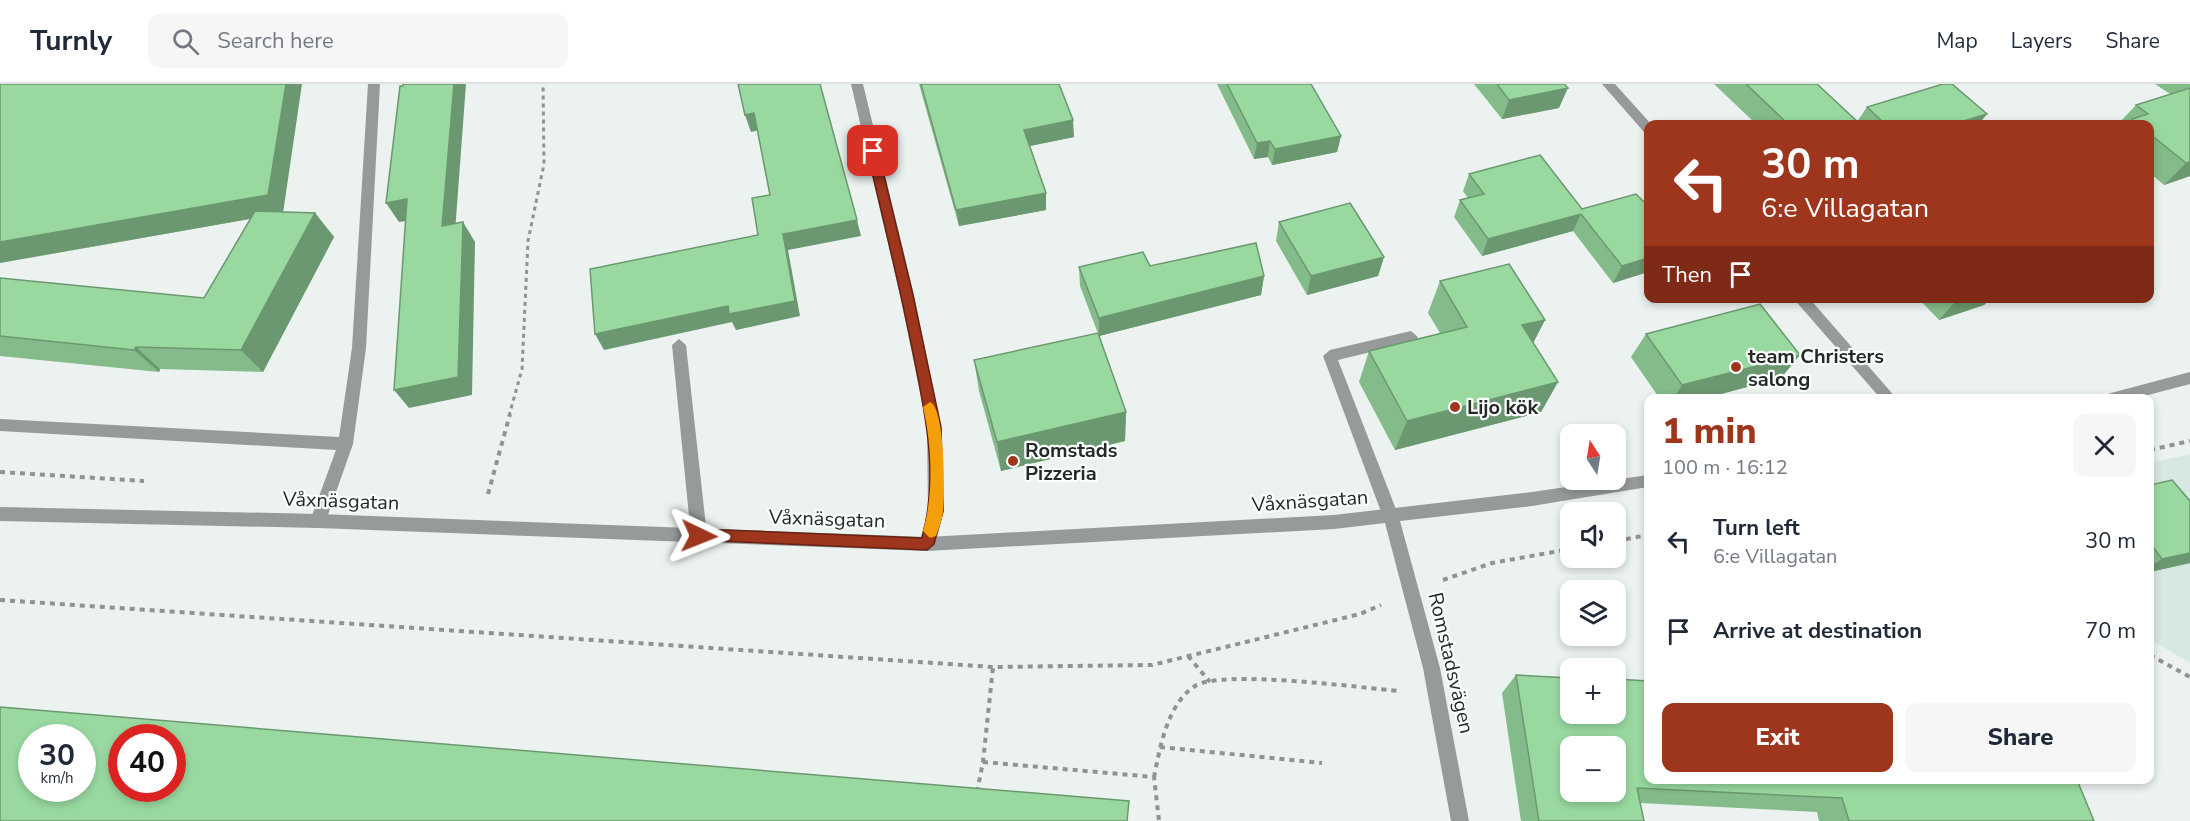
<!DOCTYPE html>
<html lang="en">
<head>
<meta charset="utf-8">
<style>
  body { margin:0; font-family:"Nunito Sans",sans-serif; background:#f6f6f7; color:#1f2937; height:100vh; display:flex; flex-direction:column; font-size:22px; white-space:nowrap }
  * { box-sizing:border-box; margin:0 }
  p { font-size:20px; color:#747a83 }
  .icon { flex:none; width:33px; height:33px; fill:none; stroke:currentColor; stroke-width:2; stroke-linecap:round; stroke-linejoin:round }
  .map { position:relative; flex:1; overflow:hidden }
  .sheet { position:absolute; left:1644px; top:310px; width:510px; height:390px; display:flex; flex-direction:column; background:#fff; border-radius:12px; box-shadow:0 3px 9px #0003 }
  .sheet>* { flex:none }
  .banner { position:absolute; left:1644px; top:36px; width:510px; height:183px; border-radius:12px; box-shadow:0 3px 9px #0003; background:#9e351d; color:#fff; overflow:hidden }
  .needle { width:39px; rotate:348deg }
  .fabs { position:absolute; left:1560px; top:340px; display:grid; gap:12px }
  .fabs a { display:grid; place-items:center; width:66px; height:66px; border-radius:12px; background:#fff; box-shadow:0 3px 9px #0003; font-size:30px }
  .speed { position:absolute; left:18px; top:640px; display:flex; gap:12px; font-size:30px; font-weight:700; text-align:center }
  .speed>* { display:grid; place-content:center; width:78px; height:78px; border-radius:50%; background:#fff; box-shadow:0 3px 9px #0003; line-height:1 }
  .speed small { font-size:15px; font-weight:400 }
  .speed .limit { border:9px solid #d22; background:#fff; color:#111 }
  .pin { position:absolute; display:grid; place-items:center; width:51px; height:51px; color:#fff; margin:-26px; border-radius:12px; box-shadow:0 3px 9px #0006 }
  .me { position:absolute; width:66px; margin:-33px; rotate:92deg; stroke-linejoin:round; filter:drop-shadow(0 0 4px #0008) }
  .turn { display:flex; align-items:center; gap:21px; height:126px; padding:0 18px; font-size:27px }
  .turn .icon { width:78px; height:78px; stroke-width:2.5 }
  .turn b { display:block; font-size:42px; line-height:51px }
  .then { display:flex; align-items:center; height:57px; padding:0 18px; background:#0003; gap:12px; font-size:22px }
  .round { display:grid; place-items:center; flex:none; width:63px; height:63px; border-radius:12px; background:#f6f6f7 }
  .overview { display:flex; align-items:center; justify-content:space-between; height:102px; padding:0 18px }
  h1 { font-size:36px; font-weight:800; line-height:45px; color:#9e351d }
  .action { display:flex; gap:12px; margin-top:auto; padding:12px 18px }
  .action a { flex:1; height:69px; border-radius:12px; background:#9e351d; color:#fff; font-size:24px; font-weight:800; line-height:69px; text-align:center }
  .action a+a { background:#f6f6f7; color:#1f2937 }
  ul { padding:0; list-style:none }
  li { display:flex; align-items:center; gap:18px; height:90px; padding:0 18px }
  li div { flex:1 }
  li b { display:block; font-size:22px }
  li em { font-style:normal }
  header { display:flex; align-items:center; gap:36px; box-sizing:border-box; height:84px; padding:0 30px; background:#fff; border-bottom:2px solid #e0e1e3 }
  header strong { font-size:28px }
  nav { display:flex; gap:33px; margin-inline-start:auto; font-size:21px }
  .search { width:420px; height:54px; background:#f6f6f7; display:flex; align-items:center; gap:15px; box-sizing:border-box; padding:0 21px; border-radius:12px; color:#747a83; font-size:22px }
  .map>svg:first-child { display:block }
  .built { fill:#d7e8e3 }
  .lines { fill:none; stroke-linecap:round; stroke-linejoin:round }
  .path-far1 { stroke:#8f9493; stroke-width:3; stroke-dasharray:4 4; stroke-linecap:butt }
  .path { stroke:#8f9493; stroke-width:4; stroke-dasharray:5 5; stroke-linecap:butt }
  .service { fill:#979a9a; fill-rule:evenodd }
  .minor { fill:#979a9a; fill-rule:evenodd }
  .tertiary { fill:#979a9a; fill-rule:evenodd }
  .wall { fill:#84bb8a }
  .shaded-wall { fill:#6b9870 }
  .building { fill:#99d9a0; stroke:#6b9870; stroke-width:1.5; fill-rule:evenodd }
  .route { fill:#9e351d; stroke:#672213; stroke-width:1.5 }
  .slow { fill:#f59e0b }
  .poi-dot { fill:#9e351d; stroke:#fafffd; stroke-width:2 }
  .labels { text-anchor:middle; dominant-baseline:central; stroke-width:4.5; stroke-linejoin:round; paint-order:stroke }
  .poi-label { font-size:20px; font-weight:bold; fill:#262928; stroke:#fafffd; text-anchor:start }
  .street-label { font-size:20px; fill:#262928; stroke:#fafffd }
</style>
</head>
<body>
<header>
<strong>Turnly</strong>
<div class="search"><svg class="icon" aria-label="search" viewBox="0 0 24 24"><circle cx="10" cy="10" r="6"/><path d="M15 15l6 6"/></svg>Search here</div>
<nav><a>Map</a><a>Layers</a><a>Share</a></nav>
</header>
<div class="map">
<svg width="2190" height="737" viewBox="0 0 2190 737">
  <rect width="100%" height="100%" fill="#ebf2f0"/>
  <path class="built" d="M 2190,370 L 2190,579 L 2150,555 L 2150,379 Z"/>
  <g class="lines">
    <path class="path-far1" d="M 509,332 L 522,285 L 528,157 L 544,80 L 543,0"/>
    <path class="path" d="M 2150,366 L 2190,357
      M 0,388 L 144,397
      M 488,410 L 510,330
      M 1616,457 L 1648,451
      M 1443,496 L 1492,479 L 1570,465
      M 0,516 L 993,583 L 1152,581 L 1360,530 L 1381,521
      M 2150,571 L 2190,593
      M 1188,572 L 1210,598
      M 1160,663 L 1322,679
      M 983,678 L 1154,693 L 1159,737
      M 1154,693 C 1160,664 1167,620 1195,602 C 1221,585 1363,604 1400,607
      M 977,708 L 983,678 L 993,583"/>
    <path class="service" d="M 368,0 L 380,0 L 366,264 L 353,360 L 324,442 L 318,444 L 312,442 L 310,437 L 336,366 L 0,347 L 0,335 L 339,353 L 352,264 Z
      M 1411,247 L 1418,253 L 1416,257 L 1338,276 L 1399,433 L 1396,438 L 1391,440 L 1386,438 L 1383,433 L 1323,272 L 1330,266 Z
      M 679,255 L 686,261 L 707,452 L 705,457 L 699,459 L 693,457 L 691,452 L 672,261 Z"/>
    <path class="minor" d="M 851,0 L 863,0 L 914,211 L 941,343 L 944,427 L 935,460 L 933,465 L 927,467 L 921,465 L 919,460 L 928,427 L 927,343 L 900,211 Z
      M 1602,0 L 1615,0 L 1651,40 L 1648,40 L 1648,49 L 1644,48 Z
      M 1793,214 L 1809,214 L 1897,315 L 1881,315 Z"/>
    <path class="tertiary" d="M 2190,288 L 2190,300 L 2133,315 L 2104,315 L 2106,311 L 2111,309 Z
      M 1648,391 L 1648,403 L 1532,422 L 1400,437 L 1440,584 L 1469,737 L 1451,737 L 1423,584 L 1385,439 L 1334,445 L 927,467 L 318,444 L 0,437 L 0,423 L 318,430 L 927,453 L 1334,431 L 1532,408 Z"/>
  </g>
  <path class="wall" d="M 919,0 L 1059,0 L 1074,53 L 1030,62 L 1046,109 L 1046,126 L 959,142 Z
    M 1217,0 L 1311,0 L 1341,52 L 1337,68 L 1272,81 L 1268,73 L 1254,75 Z
    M 1474,0 L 1564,0 L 1559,24 L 1502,35 Z
    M 1714,0 L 1817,0 L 1857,38 L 1867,23 L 1979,40 L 1756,40 Z
    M 2155,0 L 2190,0 L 2190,92 L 2164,101 L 2150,89 L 2150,40 L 2118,40 L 2136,21 L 2170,10 Z
    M 1469,90 L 1582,125 L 1644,118 L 1648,117 L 1648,188 L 1613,199 L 1573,147 L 1482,172 L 1454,133 L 1460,116 L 1468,114 L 1463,107 Z
    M 283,128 L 315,129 L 334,153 L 263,288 L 160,285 L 159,288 L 0,272 L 0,194 L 204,214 L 250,135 L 0,179 Z
    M 1279,138 L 1384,173 L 1378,192 L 1307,211 L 1276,157 Z
    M 1150,182 L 1264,192 L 1261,211 L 1099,252 L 1080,202 L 1079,183 Z
    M 1440,197 L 1545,236 L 1533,259 L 1558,298 L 1541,328 L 1395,366 L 1359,298 L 1369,267 L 1440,249 L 1428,229 Z
    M 1918,214 L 1991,214 L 1984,221 L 1939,236 Z
    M 1646,250 L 1781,294 L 1702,315 L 1660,315 L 1631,273 Z
    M 974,276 L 1126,328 L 1125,357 L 1001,387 L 979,307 Z
    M 2150,401 L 2190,479 L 2150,488 Z
    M 1516,591 L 2094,737 L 1819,737 L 1817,728 L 1640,719 L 1644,737 L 1521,737 L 1502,609 Z"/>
  <path class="shaded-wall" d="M 286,0 L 302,0 L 283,129 L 0,179 L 0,158 Z
    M 454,0 L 466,0 L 454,161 L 442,142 Z
    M 1568,4 L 1559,24 L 1502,35 L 1509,16 Z
    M 754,29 L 759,46 L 751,48 L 745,31 Z
    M 1987,30 L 1979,40 L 1954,40 Z
    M 1073,36 L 1074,53 L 1025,63 L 1024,46 Z
    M 1341,52 L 1337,68 L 1272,81 L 1275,65 Z
    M 1270,57 L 1268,73 L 1254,75 L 1257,59 Z
    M 2190,78 L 2190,92 L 2164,101 L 2186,79 Z
    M 1046,109 L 1046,126 L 959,142 L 956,126 Z
    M 407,115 L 420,135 L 399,138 L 386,119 Z
    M 315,129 L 334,153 L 263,288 L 241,266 Z
    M 1581,130 L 1573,147 L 1482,172 L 1488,155 Z
    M 857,136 L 861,152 L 788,166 L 800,232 L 736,246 L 732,238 L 604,266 L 595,250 L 783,150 Z
    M 463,138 L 475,158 L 472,311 L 409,324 L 394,306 Z
    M 1384,173 L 1378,192 L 1307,211 L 1311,192 Z
    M 1648,174 L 1648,188 L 1613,199 L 1622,182 Z
    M 1264,192 L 1261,211 L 1099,252 L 1099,234 Z
    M 1965,214 L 1991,214 L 1984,221 L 1939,236 L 1956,217 Z
    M 1545,236 L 1529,267 L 1522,241 Z
    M 136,263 L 160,285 L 159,288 L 134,266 Z
    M 1800,271 L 1781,294 L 1702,315 L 1673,315 L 1682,301 Z
    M 1558,298 L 1541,328 L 1395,366 L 1407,337 Z
    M 1126,328 L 1125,357 L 1001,387 L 997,358 Z
    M 2190,469 L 2190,479 L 2150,488 L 2150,483 L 2162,475 Z"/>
  <path class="building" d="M 0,0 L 286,0 L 268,111 L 0,158 Z
    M 403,0 L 454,0 L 442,142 L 463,138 L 458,293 L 394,306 L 407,115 L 386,119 L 400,2 L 403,2 Z
    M 738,0 L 820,0 L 857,136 L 783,150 L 795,217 L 729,230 L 728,222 L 595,250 L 590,185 L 758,151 L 752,114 L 770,111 L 754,29 L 745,31 Z
    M 921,0 L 1059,0 L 1073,36 L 1024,46 L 1046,109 L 956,126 Z
    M 1227,0 L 1311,0 L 1341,52 L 1275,65 L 1270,57 L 1257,59 Z
    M 1497,0 L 1564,0 L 1568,4 L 1509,16 Z
    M 1746,0 L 1817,0 L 1860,40 L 1788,40 Z
    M 1943,0 L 1952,0 L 1987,30 L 1954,40 L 1885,40 L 1867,23 Z
    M 2190,4 L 2190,78 L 2186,79 L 2150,50 L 2150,40 L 2138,40 L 2132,35 L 2148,30 L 2136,21 Z
    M 1540,71 L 1582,125 L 1636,110 L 1644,118 L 1648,117 L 1648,174 L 1622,182 L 1581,130 L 1488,155 L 1460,116 L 1484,110 L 1469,90 Z
    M 1350,119 L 1384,173 L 1311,192 L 1279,138 Z
    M 255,127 L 315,129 L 241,266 L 136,263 L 134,266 L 0,252 L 0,194 L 204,214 Z
    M 1256,159 L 1264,192 L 1099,234 L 1079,183 L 1143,168 L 1150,182 Z
    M 1509,180 L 1545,236 L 1522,241 L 1558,298 L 1407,337 L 1369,267 L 1467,243 L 1440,197 Z
    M 1954,214 L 1965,214 L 1956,217 Z
    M 1760,220 L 1800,271 L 1682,301 L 1646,250 Z
    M 1098,249 L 1126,328 L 997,358 L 974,276 Z
    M 2172,396 L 2190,417 L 2190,469 L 2162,475 L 2150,459 L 2150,401 Z
    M 1516,591 L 1570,594 L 1570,630 L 1616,630 L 1616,595 L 1648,597 L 1648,696 L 2077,696 L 2094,737 L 1849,737 L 1842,714 L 1637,704 L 1644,737 L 1539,737 ZM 1570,663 L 1616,663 L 1616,708 L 1570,708 Z
    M 0,623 L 1129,717 L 1127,737 L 0,737 ZM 32,654 L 82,654 L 82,705 L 32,705 ZM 122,654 L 172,654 L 172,705 L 122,705 Z"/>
  <path class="route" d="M 873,63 L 878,67 L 913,211 L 941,343 L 943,427 L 934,460 L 927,466 L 694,456 L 694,447 L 699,445 L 922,454 C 940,390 924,323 911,259 C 898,195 882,131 867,67 Z"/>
  <path class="slow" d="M 930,318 C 945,323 945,408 943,425 C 943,434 939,444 936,452 L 930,454 L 923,447 C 934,410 932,361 923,323 Z"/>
  <g class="poi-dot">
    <circle cx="1736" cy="283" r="6"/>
    <circle cx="1455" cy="323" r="6"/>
    <circle cx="1013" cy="377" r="6"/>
  </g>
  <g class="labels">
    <g class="poi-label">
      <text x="1748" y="272">team Christers<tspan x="1748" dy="23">salong</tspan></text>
      <text x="1467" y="323">Lijo kök</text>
      <text x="1025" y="366">Romstads<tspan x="1025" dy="23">Pizzeria</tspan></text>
    </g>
    <g class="street-label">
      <text transform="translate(341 417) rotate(2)">Våxnäsgatan</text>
      <text transform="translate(1310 417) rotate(-4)">Våxnäsgatan</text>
      <text transform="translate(827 435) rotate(2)">Våxnäsgatan</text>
      <text transform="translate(1451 579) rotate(77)">Romstadsvägen</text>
    </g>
  </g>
</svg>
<div class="fabs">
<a><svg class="needle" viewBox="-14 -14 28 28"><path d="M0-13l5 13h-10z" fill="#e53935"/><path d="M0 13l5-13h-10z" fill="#747a83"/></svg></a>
<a><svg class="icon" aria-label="sound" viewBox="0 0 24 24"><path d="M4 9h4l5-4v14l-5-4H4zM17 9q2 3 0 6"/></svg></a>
<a><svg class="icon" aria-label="layers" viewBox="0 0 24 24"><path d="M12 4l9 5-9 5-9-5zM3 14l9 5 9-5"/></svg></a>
<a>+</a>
<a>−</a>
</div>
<div class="speed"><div>30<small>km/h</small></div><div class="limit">40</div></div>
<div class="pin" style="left:873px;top:67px;background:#d93025"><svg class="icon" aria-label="arrive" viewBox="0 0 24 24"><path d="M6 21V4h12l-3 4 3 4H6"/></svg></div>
<svg class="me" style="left:699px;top:452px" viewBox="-20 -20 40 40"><path d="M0-17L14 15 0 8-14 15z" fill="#9e351d" stroke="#fff" stroke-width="4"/></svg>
<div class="banner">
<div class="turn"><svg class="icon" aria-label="left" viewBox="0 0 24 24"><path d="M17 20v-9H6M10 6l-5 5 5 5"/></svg><div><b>30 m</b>6:e Villagatan</div></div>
<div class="then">Then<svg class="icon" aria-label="arrive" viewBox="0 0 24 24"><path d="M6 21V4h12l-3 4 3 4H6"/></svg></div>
</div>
<section class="sheet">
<div class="overview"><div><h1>1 min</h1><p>100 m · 16:12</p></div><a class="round"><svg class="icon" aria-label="close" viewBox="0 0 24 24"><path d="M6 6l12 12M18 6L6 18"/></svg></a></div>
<ul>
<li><svg class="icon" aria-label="left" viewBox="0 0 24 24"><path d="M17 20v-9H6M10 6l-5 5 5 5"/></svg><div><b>Turn left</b><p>6:e Villagatan</p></div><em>30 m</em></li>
<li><svg class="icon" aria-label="arrive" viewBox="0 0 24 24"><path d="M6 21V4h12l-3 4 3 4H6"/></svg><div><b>Arrive at destination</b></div><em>70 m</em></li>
</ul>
<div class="action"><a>Exit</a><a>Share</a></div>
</section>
</div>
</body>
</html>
